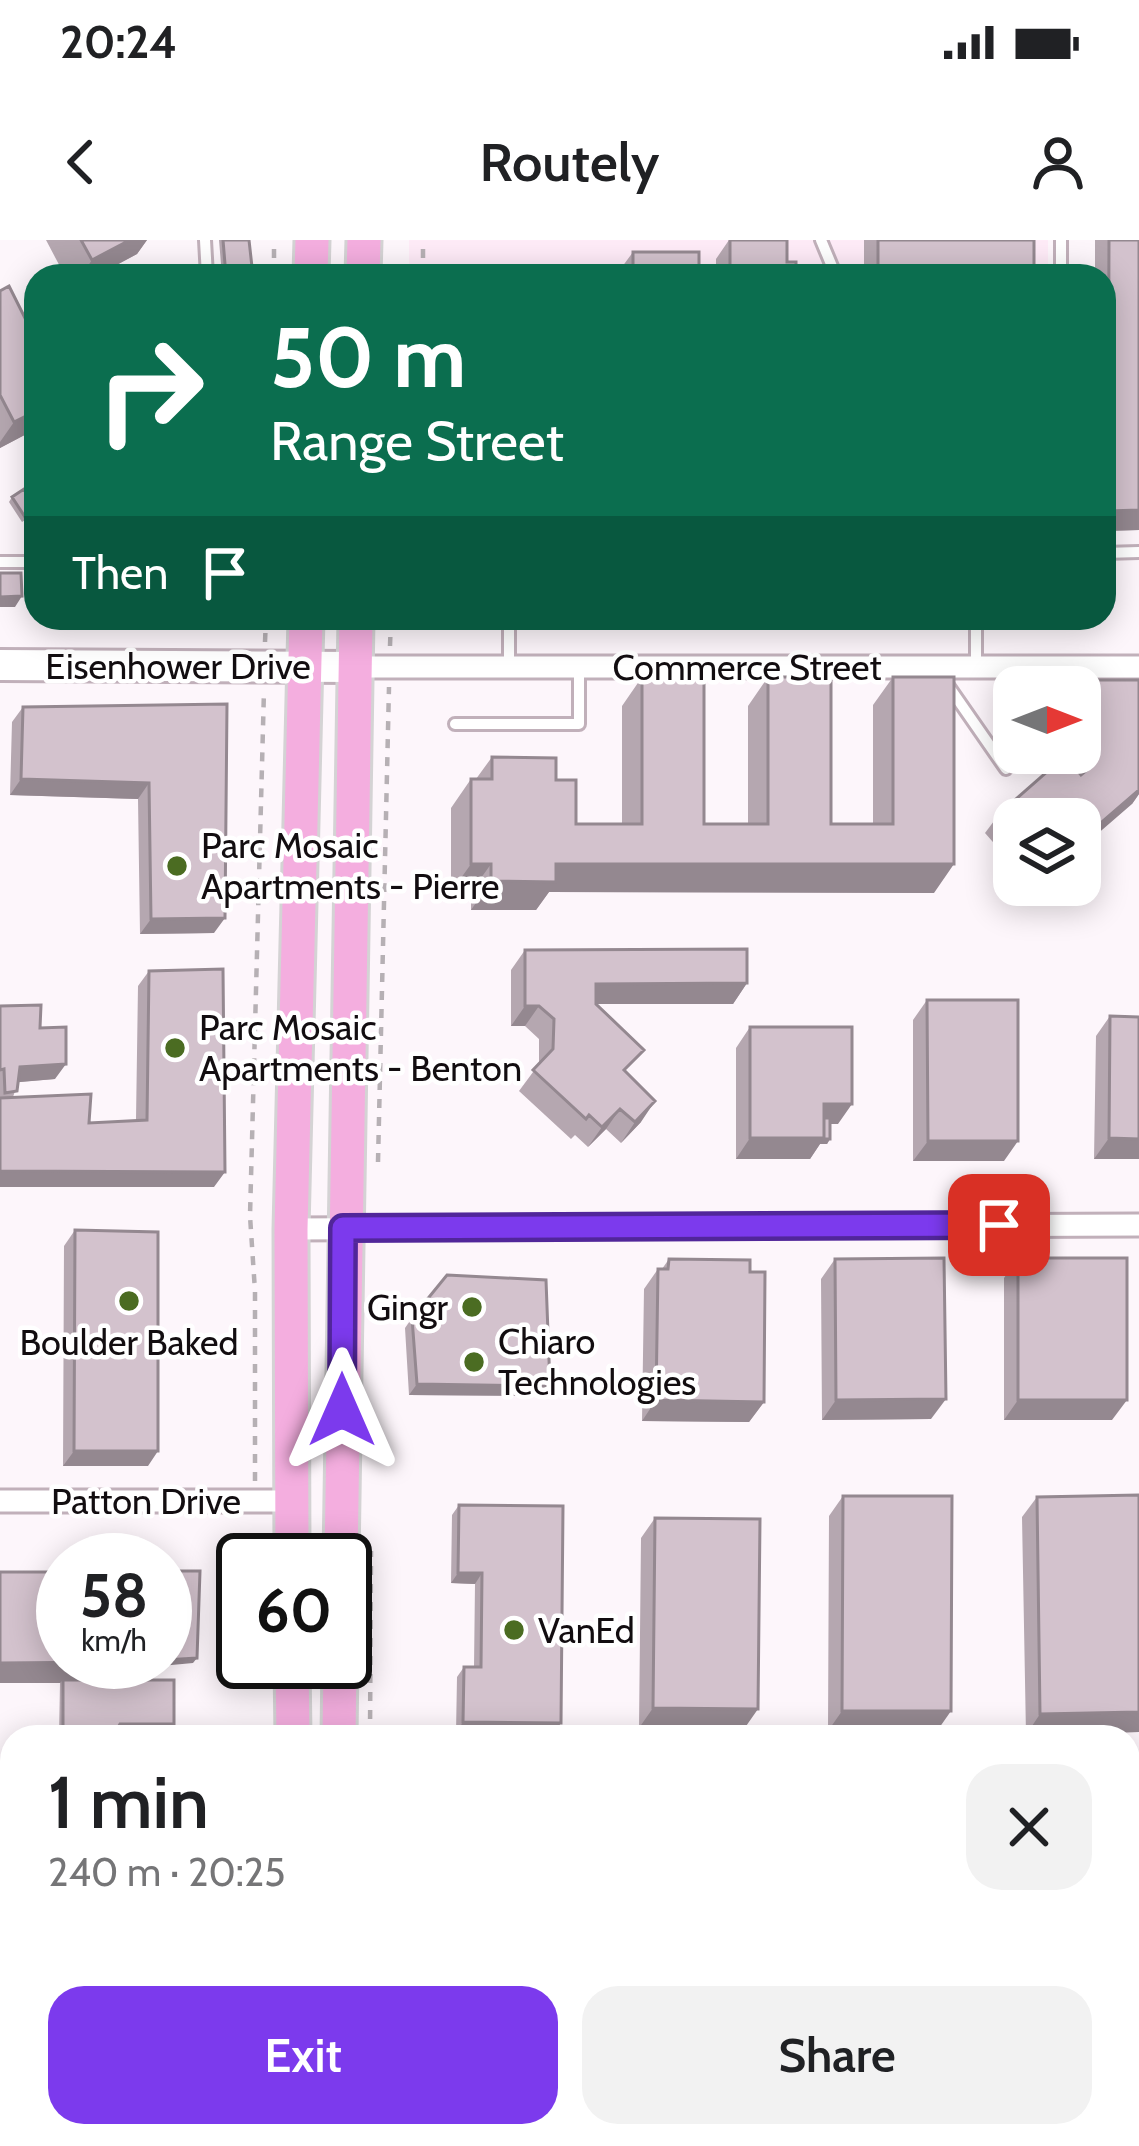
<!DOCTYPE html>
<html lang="en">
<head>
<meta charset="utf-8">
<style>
  body { margin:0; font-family:Cabin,sans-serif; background:#f2f2f2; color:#202124; height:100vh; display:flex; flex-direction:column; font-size:45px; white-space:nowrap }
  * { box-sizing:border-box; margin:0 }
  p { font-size:39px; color:#757577 }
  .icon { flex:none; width:66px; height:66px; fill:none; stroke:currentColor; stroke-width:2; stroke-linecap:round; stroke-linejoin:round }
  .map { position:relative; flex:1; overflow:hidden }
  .panel { position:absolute; left:0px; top:1485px; width:1140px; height:423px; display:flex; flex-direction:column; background:#fff; border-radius:36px 36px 0 0; box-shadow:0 6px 30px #0003 }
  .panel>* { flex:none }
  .top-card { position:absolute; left:24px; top:24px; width:1092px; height:366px; border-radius:36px; box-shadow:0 6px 30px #0003; background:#0b6e4f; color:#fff; overflow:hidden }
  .needle { width:78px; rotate:90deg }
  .buttons { position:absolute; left:993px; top:426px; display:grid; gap:24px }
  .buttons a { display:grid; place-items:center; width:108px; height:108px; border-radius:24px; background:#fff; box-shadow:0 6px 30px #0003; font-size:60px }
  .speed { position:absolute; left:36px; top:1293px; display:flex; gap:24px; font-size:60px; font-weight:700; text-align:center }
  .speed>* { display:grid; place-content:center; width:156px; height:156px; border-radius:50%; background:#fff; box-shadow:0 6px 30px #0003; line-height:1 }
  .speed small { font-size:30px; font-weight:400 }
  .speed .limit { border:6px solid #111; border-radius:18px; background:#fff; color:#111 }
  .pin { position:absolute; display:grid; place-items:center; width:102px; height:102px; color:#fff; margin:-51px; border-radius:24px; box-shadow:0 6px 18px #0006 }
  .me { position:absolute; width:132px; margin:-66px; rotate:0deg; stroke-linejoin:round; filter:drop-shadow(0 0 9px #0008) }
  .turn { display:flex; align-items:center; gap:42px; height:252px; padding:0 48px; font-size:54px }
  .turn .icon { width:156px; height:156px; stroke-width:2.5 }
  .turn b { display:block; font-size:84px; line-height:102px }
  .then { display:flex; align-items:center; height:114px; padding:0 48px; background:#0003; gap:24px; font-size:45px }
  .round { display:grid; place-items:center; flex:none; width:126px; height:126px; border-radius:36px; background:#f2f2f2 }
  .head { display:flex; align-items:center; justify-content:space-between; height:204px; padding:0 48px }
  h1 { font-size:72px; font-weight:600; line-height:90px }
  .action { display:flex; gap:24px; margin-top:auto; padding:24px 48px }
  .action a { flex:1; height:138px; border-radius:36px; background:#7c3aed; color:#fff; font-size:48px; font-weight:600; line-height:138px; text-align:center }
  .action a+a { background:#f2f2f2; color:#202124 }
  .status { display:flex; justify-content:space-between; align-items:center; height:84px; padding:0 60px; background:#fff; direction:ltr }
  .status svg { height:33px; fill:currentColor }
  header { display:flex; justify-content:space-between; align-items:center; height:156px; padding:0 48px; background:#fff; font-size:54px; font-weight:600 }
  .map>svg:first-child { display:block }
  .built { fill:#feebf7 }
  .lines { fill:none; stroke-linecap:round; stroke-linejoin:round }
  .lane-casing { stroke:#c1b0ba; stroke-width:16 }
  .street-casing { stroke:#c1b0ba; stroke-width:27 }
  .secondary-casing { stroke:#c1b0ba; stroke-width:36 }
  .primary-casing { stroke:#d4d3d4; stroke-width:39 }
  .path { stroke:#b6b0b4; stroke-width:4.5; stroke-dasharray:9 9; stroke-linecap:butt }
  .lane { stroke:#fff; stroke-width:10 }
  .street { stroke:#fff; stroke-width:21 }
  .secondary { stroke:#fff; stroke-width:30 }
  .primary { stroke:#f4aedf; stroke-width:33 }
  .wall { fill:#b5a7b0 }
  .shaded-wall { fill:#948890 }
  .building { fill:#d3c2cd; stroke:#948890; stroke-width:3 }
  .route-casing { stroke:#51269a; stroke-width:30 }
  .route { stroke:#7c3aed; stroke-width:21 }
  .poi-dot { fill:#4b6c22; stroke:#fff; stroke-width:4.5 }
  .labels { text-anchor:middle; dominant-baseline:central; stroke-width:9; stroke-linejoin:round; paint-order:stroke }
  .street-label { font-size:36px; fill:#120d10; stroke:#fff }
  .poi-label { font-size:36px; fill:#120d10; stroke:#fff; text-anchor:start }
</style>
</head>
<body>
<div class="status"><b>20:24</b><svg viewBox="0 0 49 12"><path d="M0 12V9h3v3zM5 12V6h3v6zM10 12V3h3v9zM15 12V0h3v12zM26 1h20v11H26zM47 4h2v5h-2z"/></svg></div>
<header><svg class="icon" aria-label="back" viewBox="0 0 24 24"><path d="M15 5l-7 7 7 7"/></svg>Routely<svg class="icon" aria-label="person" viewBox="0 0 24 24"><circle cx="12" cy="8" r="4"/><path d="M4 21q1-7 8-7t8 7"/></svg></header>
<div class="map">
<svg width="1139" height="1906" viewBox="0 0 1139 1906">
  <rect width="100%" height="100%" fill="#fdf6fb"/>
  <path class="built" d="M 409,0 L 1048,0 L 1048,36 L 409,36 Z"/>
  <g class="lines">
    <g class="lane-casing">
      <path id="lane" d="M 205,0 L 207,36
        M 821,0 L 836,36
        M 1061,36 L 1061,0
        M 1104,313 L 1139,312
        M 0,322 L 36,322
        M 509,378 L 509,427
        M 976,378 L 976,427
        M 947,444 L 1006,529
        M 455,484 L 579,484 L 579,427"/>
    </g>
    <g class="street-casing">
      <path id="street" d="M 355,427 L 1139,427
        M 291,989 L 1139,985
        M 0,1261 L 291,1261
        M 1128,1548 L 1139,1548
        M 976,1896 L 976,1906"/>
    </g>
    <g class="secondary-casing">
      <path id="secondary" d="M 0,425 L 355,427"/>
    </g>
    <g class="primary-casing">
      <path id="primary" d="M 311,36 L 312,0
        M 363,36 L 364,0
        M 292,1320 L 291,989 L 306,378
        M 341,1320 L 356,378
        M 292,1422 L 293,1497
        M 339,1497 L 340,1422
        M 339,1896 L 339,1906
        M 296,1906 L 296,1896"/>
    </g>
    <path class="path" d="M 274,36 L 274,0
      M 423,36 L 423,0
      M 265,402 L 266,378
      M 390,406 L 391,378
      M 378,922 L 389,447
      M 255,1241 L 255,1051 L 250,976 L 264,450
      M 370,1497 L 371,1311
      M 249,1896 L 249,1906
      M 372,1906 L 372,1896"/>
    <use href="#lane" class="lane"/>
    <use href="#street" class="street"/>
    <use href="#secondary" class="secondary"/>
    <use href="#primary" class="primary"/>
  </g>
  <path class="wall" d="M 46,0 L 147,0 L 137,14 L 96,36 L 65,36 Z
    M 219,0 L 249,0 L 253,36 L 222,36 Z
    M 729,0 L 787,0 L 787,22 L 796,36 L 716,36 L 716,19 Z
    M 864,0 L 1034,0 L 1034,36 L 864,36 Z
    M 1095,0 L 1139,0 L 1139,290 L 1104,291 L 1104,36 L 1095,36 Z
    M 633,12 L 699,36 L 622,36 L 622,27 Z
    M 0,51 L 36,189 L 0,208 Z
    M 12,257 L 33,275 L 22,282 L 9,262 Z
    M 642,437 L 704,584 L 748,584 L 748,466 L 768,437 L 831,584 L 873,584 L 873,465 L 893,437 L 934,653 L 549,652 L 536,670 L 471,670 L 471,652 L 451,652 L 451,568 L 471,539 L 476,539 L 492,517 L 556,540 L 576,584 L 622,584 L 622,466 Z
    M 1093,440 L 1139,440 L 1139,554 L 1132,564 L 1014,579 L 1014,626 L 985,593 L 1000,573 L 1079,532 L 1080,458 Z
    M 227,464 L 214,693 L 140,694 L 138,559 L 10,555 L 12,482 L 23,467 Z
    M 525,710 L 747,743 L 733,764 L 597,764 L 627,833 L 641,882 L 621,903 L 606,889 L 588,907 L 575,895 L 571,899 L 519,851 L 539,824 L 539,799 L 525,786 L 511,786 L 511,730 Z
    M 149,731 L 214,947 L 0,947 L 0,766 L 40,788 L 55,839 L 18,842 L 13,857 L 89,883 L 136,880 L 138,746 Z
    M 927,760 L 1004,921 L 913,921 L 913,780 Z
    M 1110,776 L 1139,919 L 1094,919 L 1096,796 Z
    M 750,787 L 838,884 L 830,884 L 830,899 L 827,904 L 820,904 L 810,919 L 736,919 L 736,808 Z
    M 75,990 L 148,1226 L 63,1226 L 64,1006 Z
    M 1018,1018 L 1112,1180 L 1004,1180 L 1004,1038 Z
    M 669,1019 L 750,1032 L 764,1162 L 749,1182 L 642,1181 L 644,1049 L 658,1029 L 662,1029 Z
    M 835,1019 L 931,1179 L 822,1180 L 821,1039 Z
    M 412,1078 L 550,1146 L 543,1156 L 409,1155 L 405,1088 Z
    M 843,1256 L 937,1491 L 828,1491 L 829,1276 Z
    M 1037,1257 L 1139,1492 L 1026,1495 L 1022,1277 Z
    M 459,1265 L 553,1494 L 456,1493 L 457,1437 L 464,1427 L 474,1427 L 475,1344 L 451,1343 L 452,1275 Z
    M 655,1278 L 744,1489 L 639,1488 L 641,1298 Z
    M 0,1332 L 101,1440 L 174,1484 L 170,1489 L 117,1489 L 113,1497 L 59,1497 L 60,1443 L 0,1443 Z
    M 6,1719 L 12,1723 L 12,1843 L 9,1843 Z"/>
  <path class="shaded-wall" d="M 130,0 L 147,0 L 137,14 L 96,36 L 81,36 L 92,20 Z
    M 878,30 L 888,30 L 884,36 L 874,36 Z
    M 36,171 L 36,189 L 0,208 L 0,202 L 14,182 Z
    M 1139,270 L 1139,290 L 1104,291 L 1104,276 L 1108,271 Z
    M 22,356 L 15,367 L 0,367 L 0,357 Z
    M 21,539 L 149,543 L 138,559 L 10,555 Z
    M 1139,550 L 1139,554 L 1132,564 L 1080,609 L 1080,601 Z
    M 471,624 L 491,624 L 471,652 L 451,652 Z
    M 556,624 L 954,624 L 934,653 L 549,652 L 536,670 L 471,670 L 491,641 Z
    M 225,678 L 214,693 L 140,694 L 151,679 Z
    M 747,743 L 733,764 L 582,764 L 596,744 Z
    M 525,766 L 539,766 L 525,786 L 511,786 Z
    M 66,824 L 55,839 L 9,843 L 20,827 Z
    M 655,861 L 641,882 L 621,903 L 635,882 Z
    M 824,864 L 852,864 L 838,884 L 814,884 Z
    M 620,869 L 606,889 L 588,907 L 602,887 Z
    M 750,898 L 830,899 L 827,904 L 820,904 L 810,919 L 736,919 Z
    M 1109,898 L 1139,899 L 1139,919 L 1094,919 Z
    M 928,901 L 1018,901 L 1004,921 L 913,921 Z
    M 0,931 L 225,932 L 214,947 L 0,947 Z
    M 417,1144 L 550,1146 L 543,1156 L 409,1155 Z
    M 946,1159 L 931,1179 L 822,1180 L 836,1160 Z
    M 656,1160 L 764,1162 L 749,1182 L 642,1181 Z
    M 1018,1160 L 1127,1160 L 1112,1180 L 1004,1180 Z
    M 74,1211 L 158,1211 L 148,1226 L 63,1226 Z
    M 458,1333 L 482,1333 L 475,1344 L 451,1343 Z
    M 197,1418 L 193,1423 L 139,1428 L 143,1422 Z
    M 113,1422 L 99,1443 L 63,1440 L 60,1443 L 0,1443 L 0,1423 Z
    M 653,1468 L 758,1469 L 744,1489 L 639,1488 Z
    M 842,1471 L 951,1471 L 937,1491 L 828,1491 Z
    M 1139,1472 L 1139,1492 L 1026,1495 L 1040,1474 Z
    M 463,1482 L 561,1483 L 553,1494 L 456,1493 Z
    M 120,1484 L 174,1484 L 170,1489 L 116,1489 Z
    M 1128,1793 L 1139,1793 L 1139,1813 L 1128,1813 Z"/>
  <path class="building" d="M 81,0 L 130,0 L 92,20 Z
    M 223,0 L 249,0 L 253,36 L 226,36 Z
    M 730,0 L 787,0 L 787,22 L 796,22 L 796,36 L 730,36 Z
    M 878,0 L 1034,0 L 1034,36 L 888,36 L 888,30 L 878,30 Z
    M 1109,0 L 1139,0 L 1139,270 L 1108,271 Z
    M 633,12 L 699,12 L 699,36 L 633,36 Z
    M 9,46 L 36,100 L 36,171 L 14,182 L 0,155 L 0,51 Z
    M 24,249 L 36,268 L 25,277 L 12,257 Z
    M 0,333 L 21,333 L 22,356 L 0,357 Z
    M 642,437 L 704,437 L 704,584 L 768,584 L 768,437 L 831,437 L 831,584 L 893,584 L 893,437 L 954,437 L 954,624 L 556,624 L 556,642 L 491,641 L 491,624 L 471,624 L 471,539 L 492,539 L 492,517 L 556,518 L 556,540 L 576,540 L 576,584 L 642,584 Z
    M 1093,440 L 1139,440 L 1139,550 L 1080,601 L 1080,579 L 1014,579 L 1014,589 L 1000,573 L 1065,516 L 1081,535 L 1093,525 Z
    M 227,464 L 225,678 L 151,679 L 149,543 L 21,539 L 23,467 Z
    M 747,709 L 747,743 L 596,744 L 596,764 L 644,810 L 624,830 L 655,861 L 635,882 L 620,869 L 602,887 L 589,875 L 586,879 L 533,830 L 553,809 L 554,779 L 539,766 L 525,766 L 525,710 Z
    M 223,729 L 225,932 L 0,931 L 0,858 L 91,854 L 89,883 L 147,880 L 149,731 Z
    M 927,760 L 1018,760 L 1018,901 L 928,901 Z
    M 41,765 L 40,788 L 66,787 L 66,824 L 20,827 L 17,851 L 5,853 L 4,829 L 0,830 L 0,766 Z
    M 1110,776 L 1139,777 L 1139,899 L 1109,898 Z
    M 750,787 L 852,787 L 852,864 L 824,864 L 824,898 L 750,898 Z
    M 824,878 L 830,878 L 830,899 L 824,899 Z
    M 75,990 L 158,992 L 158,1211 L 74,1211 Z
    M 944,1018 L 946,1159 L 836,1160 L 835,1019 Z
    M 1018,1018 L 1127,1018 L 1127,1160 L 1018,1160 Z
    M 669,1019 L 750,1020 L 750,1032 L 765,1032 L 764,1162 L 656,1160 L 658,1029 L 668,1029 Z
    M 447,1035 L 546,1040 L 550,1146 L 417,1144 L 412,1078 Z
    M 1139,1255 L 1139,1472 L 1040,1474 L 1037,1257 Z
    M 843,1256 L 952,1256 L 951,1471 L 842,1471 Z
    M 459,1265 L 563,1266 L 561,1483 L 463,1482 L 464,1427 L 481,1427 L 482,1333 L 458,1333 Z
    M 655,1278 L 760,1279 L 758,1469 L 653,1468 Z
    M 165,1331 L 200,1331 L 197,1418 L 165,1420 Z
    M 0,1332 L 63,1332 L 63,1422 L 113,1422 L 0,1423 Z
    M 63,1440 L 174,1440 L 174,1484 L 120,1484 L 113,1497 L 63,1497 Z
    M 0,1541 L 12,1541 L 6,1719 L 12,1723 L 12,1784 L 0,1784 Z
    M 1128,1584 L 1139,1584 L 1139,1793 L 1128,1793 Z"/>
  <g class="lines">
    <g class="route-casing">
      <path id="route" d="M 342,1170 L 343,988 L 999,985"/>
    </g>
    <use href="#route" class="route"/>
  </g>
  <g class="poi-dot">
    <circle cx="177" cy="626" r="12"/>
    <circle cx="175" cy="808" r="12"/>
    <circle cx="129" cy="1061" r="12"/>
    <circle cx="472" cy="1067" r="12"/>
    <circle cx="474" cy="1122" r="12"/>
    <circle cx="514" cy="1390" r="12"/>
  </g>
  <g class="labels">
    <g class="street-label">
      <text x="178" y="426">Eisenhower Drive</text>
      <text x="747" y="427">Commerce Street</text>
      <text x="146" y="1261">Patton Drive</text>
    </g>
    <g class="poi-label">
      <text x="201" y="605">Parc Mosaic<tspan x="201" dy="41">Apartments - Pierre</tspan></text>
      <text x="199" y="787">Parc Mosaic<tspan x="199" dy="41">Apartments - Benton</tspan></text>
      <text x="448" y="1067" text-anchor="end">Gingr</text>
      <text x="498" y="1101">Chiaro<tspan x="498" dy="41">Technologies</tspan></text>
      <text x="129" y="1102" text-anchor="middle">Boulder Baked</text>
      <text x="538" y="1390">VanEd</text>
    </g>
  </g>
</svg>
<div class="buttons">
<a><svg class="needle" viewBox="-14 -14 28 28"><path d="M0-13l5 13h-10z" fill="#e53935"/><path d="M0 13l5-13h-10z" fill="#757577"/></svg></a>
<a><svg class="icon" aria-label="layers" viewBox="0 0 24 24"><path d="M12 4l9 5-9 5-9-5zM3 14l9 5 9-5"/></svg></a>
</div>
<div class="speed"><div>58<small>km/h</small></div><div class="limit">60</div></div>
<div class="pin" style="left:999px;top:985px;background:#d93025"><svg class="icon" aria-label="arrive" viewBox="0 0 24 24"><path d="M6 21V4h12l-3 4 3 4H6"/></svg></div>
<svg class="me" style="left:342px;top:1170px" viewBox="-20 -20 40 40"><path d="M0-17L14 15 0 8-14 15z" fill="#7c3aed" stroke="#fff" stroke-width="4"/></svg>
<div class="top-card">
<div class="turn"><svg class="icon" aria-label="right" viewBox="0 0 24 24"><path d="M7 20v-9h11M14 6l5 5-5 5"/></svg><div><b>50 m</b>Range Street</div></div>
<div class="then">Then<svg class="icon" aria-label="arrive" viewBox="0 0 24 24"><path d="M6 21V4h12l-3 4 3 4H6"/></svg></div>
</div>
<section class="panel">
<div class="head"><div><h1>1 min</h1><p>240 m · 20:25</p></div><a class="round"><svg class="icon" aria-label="close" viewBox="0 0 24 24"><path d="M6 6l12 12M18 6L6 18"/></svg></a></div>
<div class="action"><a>Exit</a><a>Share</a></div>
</section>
</div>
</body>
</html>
